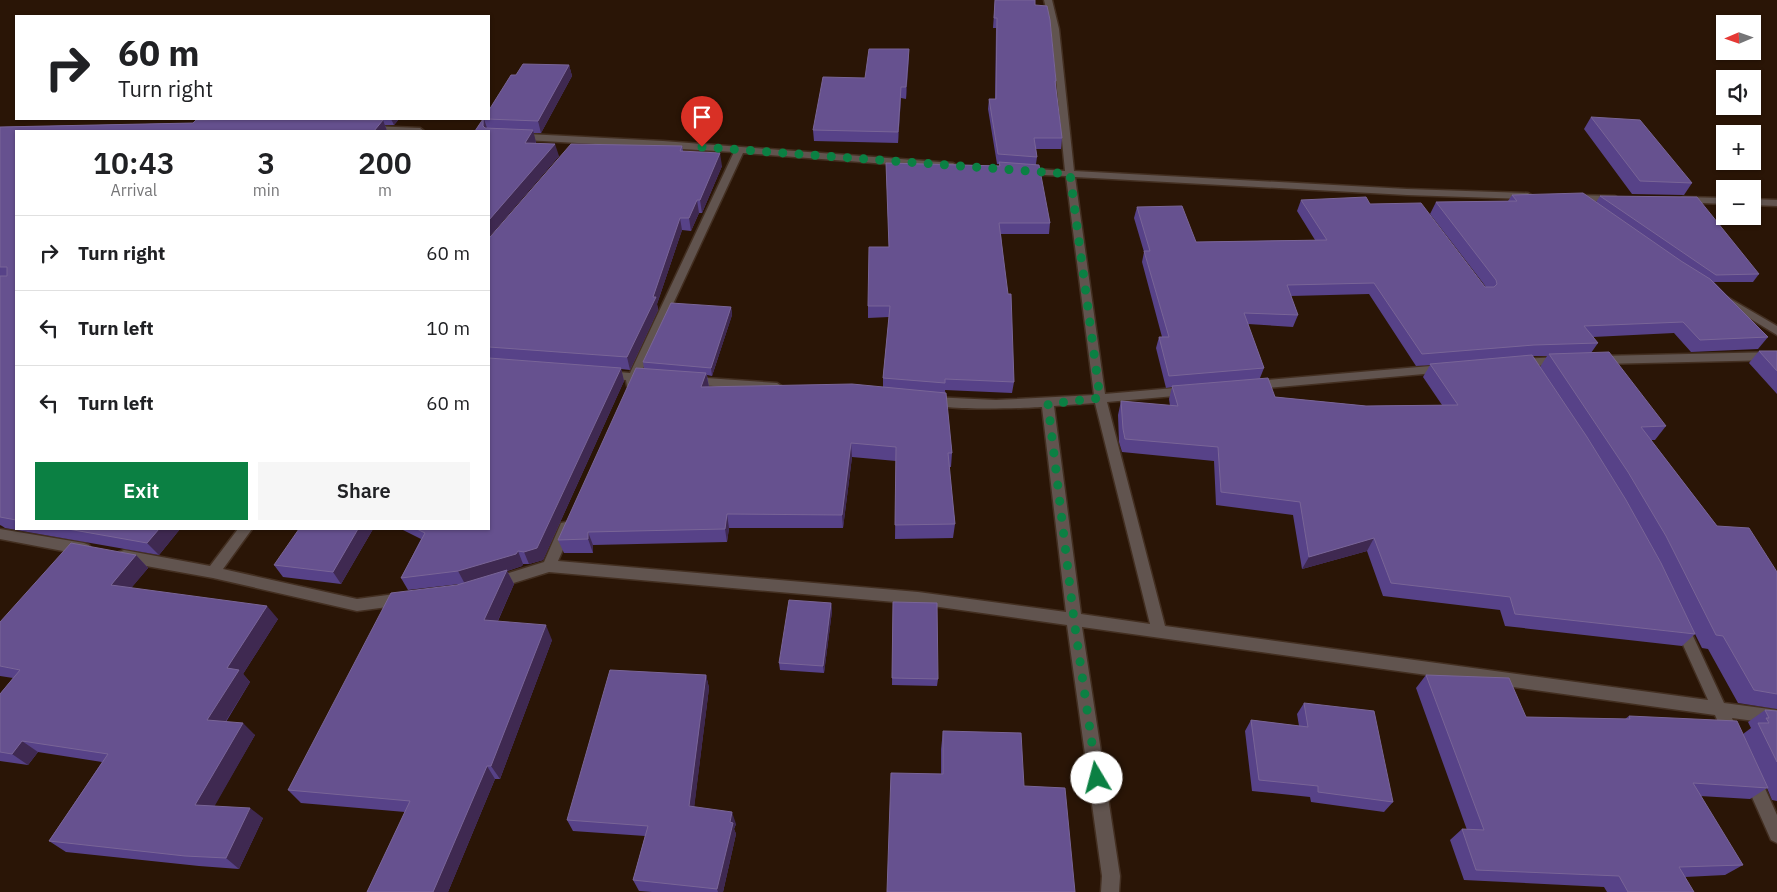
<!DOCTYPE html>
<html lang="en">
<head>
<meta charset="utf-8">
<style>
  body { margin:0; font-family:"IBM Plex Sans",sans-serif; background:#f6f6f6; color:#202124; height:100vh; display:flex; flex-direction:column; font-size:19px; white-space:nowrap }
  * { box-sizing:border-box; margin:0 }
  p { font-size:16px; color:#757577 }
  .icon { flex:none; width:28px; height:28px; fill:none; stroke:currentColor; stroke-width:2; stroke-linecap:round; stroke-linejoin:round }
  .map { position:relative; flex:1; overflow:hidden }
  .panel { position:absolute; left:15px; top:130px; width:475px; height:400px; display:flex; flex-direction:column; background:#fff; border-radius:0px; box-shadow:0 1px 4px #0004 }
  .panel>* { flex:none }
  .banner { position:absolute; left:15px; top:15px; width:475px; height:105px; border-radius:0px; box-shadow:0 1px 4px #0004; background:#fff; color:#202124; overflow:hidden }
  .needle { width:32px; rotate:268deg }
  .buttons { position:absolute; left:1716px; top:15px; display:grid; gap:10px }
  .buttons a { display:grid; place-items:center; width:45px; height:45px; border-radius:0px; background:#fff; box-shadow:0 1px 4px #0004; font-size:25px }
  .pin { position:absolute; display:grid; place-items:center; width:42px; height:42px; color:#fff; margin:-51px -21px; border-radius:50% 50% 50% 0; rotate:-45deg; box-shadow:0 0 5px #0007 }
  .pin .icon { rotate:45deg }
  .me { position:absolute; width:55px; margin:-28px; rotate:352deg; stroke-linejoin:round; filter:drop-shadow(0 0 4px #0008) }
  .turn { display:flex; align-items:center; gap:18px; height:105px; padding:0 20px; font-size:22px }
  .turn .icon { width:65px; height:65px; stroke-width:2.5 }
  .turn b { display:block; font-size:35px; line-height:42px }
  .eta { display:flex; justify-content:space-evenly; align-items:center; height:85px; text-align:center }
  .eta b { font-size:30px; font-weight:600; line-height:35px }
  .action { display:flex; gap:10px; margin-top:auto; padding:10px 20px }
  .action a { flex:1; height:58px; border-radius:0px; background:#0b8043; color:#fff; font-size:20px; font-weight:600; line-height:58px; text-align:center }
  .action a+a { background:#f6f6f6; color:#202124 }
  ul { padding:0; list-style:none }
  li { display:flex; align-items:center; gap:15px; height:75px; padding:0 20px; border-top:1px solid #e0e0e0 }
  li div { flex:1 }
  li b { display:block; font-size:19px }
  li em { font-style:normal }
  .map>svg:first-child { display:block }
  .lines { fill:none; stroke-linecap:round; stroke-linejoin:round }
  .minor-casing { stroke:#432f21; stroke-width:3 }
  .minor { fill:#61544f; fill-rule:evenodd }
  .wall { fill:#574288; fill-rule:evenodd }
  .shaded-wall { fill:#3f2951 }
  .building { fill:#66518f; stroke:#796597 }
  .route { stroke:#0b8043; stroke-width:9; stroke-dasharray:0 16.2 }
</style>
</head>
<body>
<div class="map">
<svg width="1777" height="892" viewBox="0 0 1777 892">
  <rect width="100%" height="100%" fill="#2a1506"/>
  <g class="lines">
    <g class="minor-casing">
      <path id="minor" d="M 1044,0 L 1052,0 L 1059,29 L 1074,171 L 1407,189 L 1528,193 L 1533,196 L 1528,199 L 1407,195 L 1075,177 L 1105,394 L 1186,387 L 1192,391 L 1186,395 L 1107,402 L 1165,626 L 1708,700 L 1674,625 L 1676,621 L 1681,619 L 1686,621 L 1724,703 L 1777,710 L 1777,724 L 1732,718 L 1740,736 L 1738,741 L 1732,743 L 1726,741 L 1715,715 L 1082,627 L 1120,876 L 1119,892 L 1101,892 L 1102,876 L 1067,625 L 918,604 L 549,572 L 494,589 L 489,587 L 487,583 L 489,579 L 544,562 L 561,523 L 566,522 L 571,523 L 573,527 L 558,561 L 918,592 L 1066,612 L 1042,407 C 1025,408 934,412 926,401 L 932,397 L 996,400 L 1094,395 L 1066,176 L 1023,174 L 1018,171 L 1023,168 L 1065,171 L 1051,29 ZM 1095,403 L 1150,624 L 1081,614 L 1054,406 Z
        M 370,126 L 420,128 L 424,131 L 367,131 L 367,127 Z
        M 489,132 L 663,141 L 953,163 L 958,166 L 953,169 L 743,153 L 641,373 L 652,375 L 654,378 L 648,382 L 638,381 L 635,386 L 627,386 L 626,380 L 608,379 L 602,375 L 608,371 L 630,373 L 734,152 L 489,138 Z
        M 1575,195 L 1615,196 L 1620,199 L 1615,202 L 1572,200 L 1572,196 Z
        M 1683,197 L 1725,198 L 1725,204 L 1680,202 L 1678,200 Z
        M 1752,199 L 1777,200 L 1777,206 L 1752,205 Z
        M 1722,294 L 1777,326 L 1777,335 L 1718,299 L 1717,297 Z
        M 1777,352 L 1777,360 L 1600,364 L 1594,360 L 1600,356 Z
        M 1560,357 L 1566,361 L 1564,364 L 1520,367 L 1514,363 L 1520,359 Z
        M 1442,365 L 1446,366 L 1448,369 L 1446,372 L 1256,389 L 1250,385 L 1256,381 Z
        M 692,377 L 777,383 L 783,387 L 777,391 L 688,384 L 686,381 L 688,378 Z
        M 0,529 L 84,543 L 89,545 L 91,549 L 89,553 L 84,555 L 0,539 Z
        M 238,529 L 252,529 L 223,569 L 357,599 L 403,593 L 408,595 L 410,599 L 408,603 L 403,605 L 357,611 L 213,578 L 124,562 L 119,560 L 117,556 L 119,552 L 124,550 L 210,566 Z
        M 1752,771 L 1758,773 L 1777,815 L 1777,843 L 1771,840 L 1744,779 L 1746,773 Z"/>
    </g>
    <use href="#minor" class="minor"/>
  </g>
  <path class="wall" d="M 995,0 L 1035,5 L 1056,81 L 1056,88 L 1062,138 L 1061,149 L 1036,149 L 1037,157 L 1036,164 L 1050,223 L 1049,234 L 1001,234 L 1014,382 L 1012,393 L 945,390 L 952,453 L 951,467 L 949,467 L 955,524 L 953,538 L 895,539 L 896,461 L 852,457 L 843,528 L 729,528 L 727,542 L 593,545 L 593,553 L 564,553 L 558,540 L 644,369 L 643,362 L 731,307 L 732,315 L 712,376 L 707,375 L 709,387 L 883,387 L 883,378 L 889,317 L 868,318 L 868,306 L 889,247 L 886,163 L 999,166 L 999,164 L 997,164 L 988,109 L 989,99 L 995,99 L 996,28 L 993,28 Z
    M 909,49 L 906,99 L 901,98 L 898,143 L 814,141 L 813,130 L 865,78 Z
    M 569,65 L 572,76 L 541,133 L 533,133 L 536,142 L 536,143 L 559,156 L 489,237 L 682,146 L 683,151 L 722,166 L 702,213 L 699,213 L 691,231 L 682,230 L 657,304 L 658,310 L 630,370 L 621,369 L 624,381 L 543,560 L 529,564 L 523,564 L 522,566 L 507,571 L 514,584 L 498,621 L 552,640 L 500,779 L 495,779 L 448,892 L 367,892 L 405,812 L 301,803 L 288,790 L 457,585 L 460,584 L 408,590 L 401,578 L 421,539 L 401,529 L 489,529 L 489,131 L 475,131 L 516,75 Z
    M 1591,117 L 1692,183 L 1684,195 L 1632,194 L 1584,129 Z
    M 211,119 L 399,119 L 394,125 L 385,125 L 387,131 L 16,131 L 16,529 L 180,529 L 159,555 L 5,528 L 2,526 L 0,525 L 0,127 L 193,123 Z
    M 1512,195 L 1596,202 L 1600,196 L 1759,274 L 1753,282 L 1714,282 L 1768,337 L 1758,349 L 1691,352 L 1674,333 L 1593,337 L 1598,343 L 1591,353 L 1666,426 L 1655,440 L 1651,440 L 1717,526 L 1777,572 L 1777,709 L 1738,703 L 1708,649 L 1702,648 L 1695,634 L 1682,646 L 1505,626 L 1500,610 L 1383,596 L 1367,551 L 1302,569 L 1293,515 L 1216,505 L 1214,461 L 1122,452 L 1119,442 L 1118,415 L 1121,401 L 1170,406 L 1169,399 L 1172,387 L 1166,388 L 1156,348 L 1159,337 L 1162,337 L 1142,262 L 1144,252 L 1134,218 L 1137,207 L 1196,242 L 1315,240 L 1297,211 L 1301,200 L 1370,204 L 1486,287 L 1430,214 L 1436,202 L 1508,201 ZM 1369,294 L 1416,366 L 1430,365 L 1423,377 L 1442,405 L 1366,406 L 1275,397 L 1260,378 L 1264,368 L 1248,324 L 1293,327 L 1298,315 L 1291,296 ZM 1532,356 L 1547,356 L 1540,367 Z
    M 1759,351 L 1777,351 L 1777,394 L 1749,363 Z
    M 373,529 L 341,584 L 283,577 L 274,565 Z
    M 136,555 L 148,568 L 131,588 L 278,619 L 243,674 L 250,682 L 226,722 L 255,735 L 214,806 L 263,818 L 239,869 L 199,866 L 66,852 L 49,841 L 102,762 L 38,752 L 28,765 L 0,761 L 0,694 L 13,678 L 0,676 L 0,622 Z
    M 893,602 L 938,679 L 937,686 L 892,685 Z
    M 831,603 L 832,611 L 824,673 L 780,670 L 779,663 Z
    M 706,675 L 709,688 L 694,807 L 736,824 L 734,829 L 736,834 L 723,892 L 652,892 L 639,891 L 633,880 L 645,836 L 573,831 L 567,820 Z
    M 1426,675 L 1526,717 L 1625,719 L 1629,716 L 1743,734 L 1751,728 L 1748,722 L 1765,710 L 1777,711 L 1777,801 L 1772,800 L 1767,788 L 1750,799 L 1700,796 L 1743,865 L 1725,875 L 1685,877 L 1694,892 L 1607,892 L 1604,887 L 1464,880 L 1450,840 L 1462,829 L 1467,830 L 1416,688 Z
    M 1304,703 L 1393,802 L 1384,812 L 1311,802 L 1310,797 L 1252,791 L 1245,731 L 1251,720 L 1299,726 L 1297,714 Z
    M 943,731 L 1024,786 L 941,774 L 941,749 Z"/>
  <path class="shaded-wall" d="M 909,49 L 909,60 L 906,99 L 906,87 Z
    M 569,65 L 572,76 L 541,133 L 538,121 Z
    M 901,87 L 901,98 L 898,143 L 898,132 Z
    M 391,119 L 399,119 L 394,125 Z
    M 484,119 L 488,131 L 483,126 Z
    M 383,120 L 387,131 L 374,131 Z
    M 533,130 L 536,142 L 529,155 L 525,143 Z
    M 555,144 L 559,156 L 489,237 L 489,220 Z
    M 720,153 L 722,166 L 702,213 L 700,200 Z
    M 697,200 L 699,213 L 691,231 L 689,218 Z
    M 680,218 L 682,230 L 657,304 L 658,310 L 630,370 L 627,357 L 653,297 Z
    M 731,307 L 732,315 L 712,376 L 711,368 Z
    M 621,368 L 624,381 L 543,560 L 529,564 L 524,552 Z
    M 706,373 L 709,387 L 701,387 Z
    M 851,443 L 852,457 L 843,528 L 842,515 Z
    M 727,514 L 729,528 L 727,542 L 725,529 Z
    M 159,529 L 180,529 L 159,555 L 147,543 Z
    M 358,529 L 373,529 L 341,584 L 333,572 Z
    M 588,532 L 593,545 L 593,553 L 588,539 Z
    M 1374,538 L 1367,551 L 1302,569 L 1309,557 Z
    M 518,551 L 523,564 L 522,566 L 507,571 L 514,584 L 492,634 L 458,571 Z
    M 136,555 L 148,568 L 123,598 L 111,585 Z
    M 831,603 L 832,611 L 824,673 L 823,666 Z
    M 267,606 L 278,619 L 243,674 L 250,682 L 219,732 L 207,720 L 227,668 Z
    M 546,625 L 552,640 L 500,779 L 491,766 Z
    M 706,675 L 709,688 L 693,817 L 689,806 Z
    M 243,723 L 255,735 L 209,816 L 195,805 Z
    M 22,741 L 38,752 L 28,765 L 12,754 Z
    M 487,766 L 495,779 L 448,892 L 433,892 Z
    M 250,808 L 263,818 L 239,869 L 226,858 Z
    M 732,812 L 736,824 L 734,829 L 736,834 L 723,892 L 718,892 L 717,889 Z"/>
  <path class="building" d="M 995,0 L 1035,0 L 1035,5 L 1047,6 L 1050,20 L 1056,81 L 1055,81 L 1062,138 L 1034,138 L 1037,157 L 998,154 L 989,99 L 996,99 L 997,18 L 994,18 Z
    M 869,49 L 909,49 L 906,87 L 901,87 L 898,132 L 813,130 L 823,77 L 865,78 Z
    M 523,64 L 569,65 L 538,121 L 487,119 L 489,119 L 489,110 L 511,75 L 516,75 Z
    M 1591,117 L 1640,120 L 1692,183 L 1640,181 Z
    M 255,119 L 383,120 L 374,131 L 16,131 L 16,520 L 0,517 L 0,276 L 7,276 L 7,267 L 0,267 L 0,127 L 193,123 L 196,120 Z
    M 483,119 L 483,126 L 485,128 L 533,130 L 525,143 L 555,144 L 489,220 L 489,131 L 475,131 Z
    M 571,144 L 682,146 L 680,151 L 720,153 L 700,200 L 697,200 L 689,218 L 680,218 L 653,297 L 656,297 L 627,357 L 489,347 L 489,237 L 490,237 Z
    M 999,162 L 1039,165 L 1050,223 L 999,223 L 1008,294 L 1011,294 L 1014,382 L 945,379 L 945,383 L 883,378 L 890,306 L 868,306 L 869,247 L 889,247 L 886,163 L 1000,166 Z
    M 1583,193 L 1681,261 L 1710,279 L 1768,337 L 1700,340 L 1683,322 L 1584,326 L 1598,343 L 1534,345 L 1422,354 L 1374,283 L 1287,285 L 1298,315 L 1244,313 L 1264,368 L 1169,376 L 1159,337 L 1169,337 L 1144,251 L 1150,251 L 1137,207 L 1182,206 L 1196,242 L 1327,240 L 1301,200 L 1366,197 L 1370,204 L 1421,203 L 1485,287 L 1494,287 L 1497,284 L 1496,280 L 1436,202 L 1517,201 L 1512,195 Z
    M 1600,196 L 1697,197 L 1759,274 L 1716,275 Z
    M 671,303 L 731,307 L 711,368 L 643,362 Z
    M 1759,351 L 1777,351 L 1777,371 Z
    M 1609,352 L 1666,426 L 1641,427 L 1717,526 L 1749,528 L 1777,572 L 1777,694 L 1754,690 L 1723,636 L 1716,635 L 1666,536 L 1628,472 L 1549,354 Z
    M 1532,355 L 1587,437 L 1626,500 L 1661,563 L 1695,634 L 1515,614 L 1510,597 L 1391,583 L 1374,538 L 1309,557 L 1300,502 L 1221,492 L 1218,447 L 1125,439 L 1123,429 L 1121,401 L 1178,406 L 1172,386 L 1268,378 L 1275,397 L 1366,406 L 1458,405 L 1430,364 Z
    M 489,358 L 621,368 L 537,548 L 524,552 L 518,551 L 516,554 L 458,571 L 401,578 L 425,533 L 417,529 L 489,529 Z
    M 636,368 L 706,373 L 701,387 L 852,384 L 946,393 L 952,453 L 948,453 L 955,524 L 895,525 L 896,447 L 851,443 L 842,515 L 727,514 L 725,529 L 588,532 L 588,539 L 558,540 Z
    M 68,529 L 159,529 L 147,543 Z
    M 299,529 L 358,529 L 333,572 L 274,565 Z
    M 71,543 L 136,555 L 111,585 L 267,606 L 227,668 L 239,670 L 207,720 L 243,723 L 195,805 L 250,808 L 226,858 L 185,856 L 49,841 L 108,754 L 22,741 L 12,754 L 0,752 L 0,694 L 20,670 L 0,666 L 0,622 Z
    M 507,570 L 484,620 L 546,625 L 491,766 L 487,766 L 433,892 L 367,892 L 410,801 L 288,790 L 391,593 L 457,585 Z
    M 789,600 L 831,603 L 823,666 L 779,663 Z
    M 893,602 L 937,603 L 938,679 L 892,678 Z
    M 610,670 L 706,675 L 689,806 L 732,812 L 730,822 L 733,823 L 717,889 L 633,880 L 648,826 L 567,820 Z
    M 1426,675 L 1509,678 L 1526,717 L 1630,719 L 1629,716 L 1737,721 L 1768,788 L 1693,783 L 1743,865 L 1679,867 L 1694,892 L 1628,892 L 1619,876 L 1476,870 L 1462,829 L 1484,830 Z
    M 1304,703 L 1374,711 L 1393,802 L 1318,792 L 1318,786 L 1259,780 L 1251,720 L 1308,727 Z
    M 1765,710 L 1777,711 L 1777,762 L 1758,723 L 1769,723 L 1766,718 L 1769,718 Z
    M 943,731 L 1021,733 L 1024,786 L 1065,788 L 1075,892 L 887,892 L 891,773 L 943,774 Z"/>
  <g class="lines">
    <path class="route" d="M 702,147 L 1070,174 L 1100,398 L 1048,404 L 1074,620 L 1097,778"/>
  </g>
</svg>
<div class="buttons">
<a><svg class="needle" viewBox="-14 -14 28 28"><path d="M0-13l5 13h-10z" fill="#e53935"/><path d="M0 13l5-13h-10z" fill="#757577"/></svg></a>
<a><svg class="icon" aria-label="sound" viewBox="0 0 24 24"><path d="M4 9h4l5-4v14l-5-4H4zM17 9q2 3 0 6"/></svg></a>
<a>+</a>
<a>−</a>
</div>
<div class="pin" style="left:702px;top:147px;background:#d93025"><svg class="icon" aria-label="arrive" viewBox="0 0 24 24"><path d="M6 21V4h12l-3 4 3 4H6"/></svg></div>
<svg class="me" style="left:1097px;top:778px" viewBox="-20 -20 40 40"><circle r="19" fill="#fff"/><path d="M0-13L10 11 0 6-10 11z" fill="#0b8043"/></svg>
<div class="banner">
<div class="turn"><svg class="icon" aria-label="right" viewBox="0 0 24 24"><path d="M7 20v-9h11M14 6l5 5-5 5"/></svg><div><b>60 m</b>Turn right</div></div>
</div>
<section class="panel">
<div class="eta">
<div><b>10:43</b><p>Arrival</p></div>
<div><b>3</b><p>min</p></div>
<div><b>200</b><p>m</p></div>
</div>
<ul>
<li><svg class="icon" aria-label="right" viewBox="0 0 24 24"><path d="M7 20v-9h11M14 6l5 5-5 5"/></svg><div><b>Turn right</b></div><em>60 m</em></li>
<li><svg class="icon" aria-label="left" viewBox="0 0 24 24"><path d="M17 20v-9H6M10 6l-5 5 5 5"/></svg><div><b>Turn left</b></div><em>10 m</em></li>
<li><svg class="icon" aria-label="left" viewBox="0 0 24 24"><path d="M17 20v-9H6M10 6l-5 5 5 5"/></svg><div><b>Turn left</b></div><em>60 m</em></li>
</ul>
<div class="action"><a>Exit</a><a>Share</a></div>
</section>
</div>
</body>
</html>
